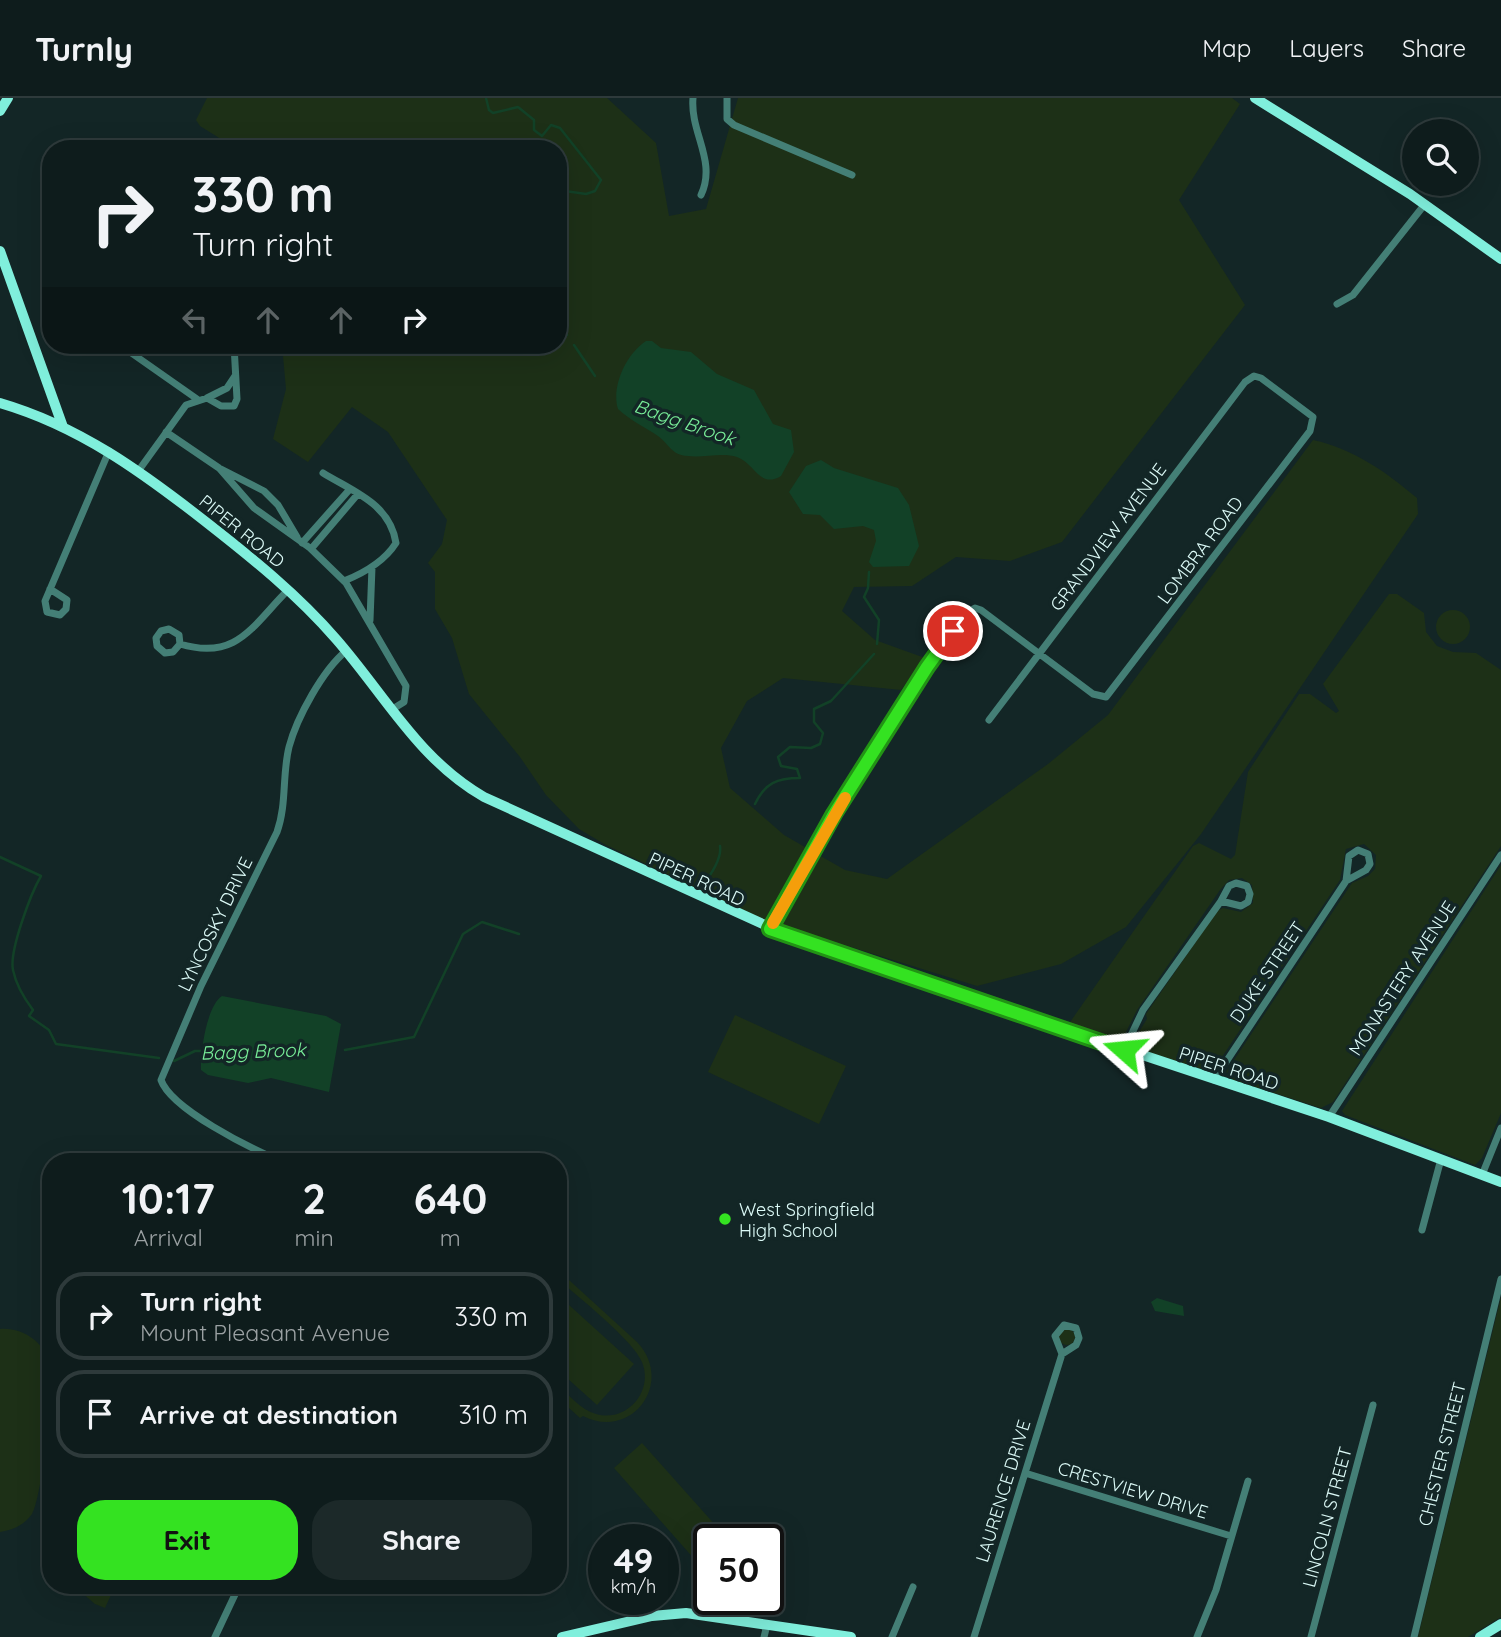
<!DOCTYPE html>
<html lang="en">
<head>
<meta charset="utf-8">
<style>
  body { margin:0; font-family:Quicksand,sans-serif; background:#1c2929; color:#f1f3f6; height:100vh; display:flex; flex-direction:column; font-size:26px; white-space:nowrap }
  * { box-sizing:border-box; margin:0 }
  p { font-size:23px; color:#9ba1a3 }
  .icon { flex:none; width:38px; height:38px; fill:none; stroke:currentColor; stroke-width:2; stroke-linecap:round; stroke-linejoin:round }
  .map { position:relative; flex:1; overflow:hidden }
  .panel { position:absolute; left:42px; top:1055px; width:525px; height:441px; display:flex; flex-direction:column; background:#0e1c1c; border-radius:28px; box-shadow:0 7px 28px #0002,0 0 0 2px #2e3a3b }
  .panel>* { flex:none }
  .top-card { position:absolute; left:42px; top:42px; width:525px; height:214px; border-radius:28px; box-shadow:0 7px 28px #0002,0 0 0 2px #2e3a3b; background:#0e1c1c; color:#f1f3f6; overflow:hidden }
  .controls { position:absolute; left:1402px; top:21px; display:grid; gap:14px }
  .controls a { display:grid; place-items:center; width:77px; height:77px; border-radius:50%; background:#0e1c1c; box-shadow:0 7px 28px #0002,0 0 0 2px #2e3a3b; font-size:35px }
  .speed { position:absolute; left:588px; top:1426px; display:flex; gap:14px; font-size:35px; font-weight:700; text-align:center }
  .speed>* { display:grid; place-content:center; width:91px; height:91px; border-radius:50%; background:#0e1c1c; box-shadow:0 7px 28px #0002,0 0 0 2px #2e3a3b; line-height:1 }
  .speed small { font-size:18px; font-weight:400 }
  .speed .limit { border:4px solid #111; border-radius:10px; background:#fff; color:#111 }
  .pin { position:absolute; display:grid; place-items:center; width:60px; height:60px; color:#fff; margin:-30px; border:4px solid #fff; border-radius:50%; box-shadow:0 2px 7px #0007 }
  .me { position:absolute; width:77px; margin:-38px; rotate:288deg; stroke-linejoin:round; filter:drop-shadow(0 0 5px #0008) }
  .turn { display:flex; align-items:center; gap:24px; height:147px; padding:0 35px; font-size:32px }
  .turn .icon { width:91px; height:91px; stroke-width:2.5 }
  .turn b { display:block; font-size:49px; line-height:60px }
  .lanes { display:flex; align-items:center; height:66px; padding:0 35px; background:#0003; justify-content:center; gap:35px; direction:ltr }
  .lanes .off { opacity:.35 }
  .eta { display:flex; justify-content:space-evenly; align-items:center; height:119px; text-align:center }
  .eta b { font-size:42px; font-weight:700; line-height:49px }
  .cta { display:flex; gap:14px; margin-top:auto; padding:14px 35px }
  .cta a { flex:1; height:80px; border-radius:28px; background:#34e221; color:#111; font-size:28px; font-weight:700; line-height:80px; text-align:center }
  .cta a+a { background:#1c2929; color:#f1f3f6 }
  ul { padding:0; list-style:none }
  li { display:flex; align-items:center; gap:21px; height:88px; margin:0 14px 10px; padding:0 21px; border:4px solid #2e3a3b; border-radius:28px }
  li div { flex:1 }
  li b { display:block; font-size:26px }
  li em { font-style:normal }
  header { display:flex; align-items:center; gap:42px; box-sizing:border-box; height:98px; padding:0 35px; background:#0e1c1c; border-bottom:2px solid #2e3a3b }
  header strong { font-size:33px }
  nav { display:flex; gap:38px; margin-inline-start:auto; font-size:24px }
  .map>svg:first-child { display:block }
  .green { fill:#1d3017 }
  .water { fill:#124127 }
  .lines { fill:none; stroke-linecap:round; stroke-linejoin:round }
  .stream { stroke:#124127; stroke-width:2.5 }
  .street { stroke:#447f76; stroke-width:7 }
  .secondary { stroke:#80efdc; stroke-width:10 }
  .route-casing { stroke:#229315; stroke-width:18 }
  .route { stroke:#34e221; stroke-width:12 }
  .slow { stroke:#f59e0b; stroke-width:12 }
  .poi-dot { fill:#34e221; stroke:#132626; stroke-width:2.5 }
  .labels { text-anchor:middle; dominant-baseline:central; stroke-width:7; stroke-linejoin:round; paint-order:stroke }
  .street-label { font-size:18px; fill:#ddfbf8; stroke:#132626 }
  .poi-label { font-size:18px; fill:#ddfbf8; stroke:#132626; text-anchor:start }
  .water-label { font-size:19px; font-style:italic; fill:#78ed98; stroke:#132626 }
</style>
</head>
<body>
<header>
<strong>Turnly</strong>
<nav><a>Map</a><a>Layers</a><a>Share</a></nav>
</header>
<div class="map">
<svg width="1501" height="1539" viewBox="0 0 1501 1539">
  <rect width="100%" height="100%" fill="#132626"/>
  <path class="green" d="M 207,0 L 607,0 L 656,45 L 669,118 L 706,111 L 738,0 L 1232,0 L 1240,6 L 1179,102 L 1245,207 L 1062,444 L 1010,463 L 956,459 L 912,488 L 854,489 L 842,513 L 875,542 L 925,560 L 901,592 L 783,580 L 747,603 L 721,650 L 730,690 L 784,737 L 845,772 L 887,781 L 1048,666 L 1108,617 L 1313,342 C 1354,351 1386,374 1417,400 L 1418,416 L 1201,736 L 1126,829 L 1061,866 L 977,888 L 764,822 L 606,747 L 579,731 L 546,697 L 520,659 L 469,596 L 452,540 L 435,511 L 435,474 L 428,465 L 442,446 L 447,422 L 388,334 L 352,309 L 308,364 L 273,341 L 286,291 L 282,247 L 558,247 L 558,51 L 237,51 L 200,28 L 196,22 Z
    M 1389,496 L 1397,496 L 1424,515 L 1426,534 L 1437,548 L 1453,554 L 1476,555 L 1501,572 L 1501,748 L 1333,1004 L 1321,1010 L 1231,981 L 1226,974 L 1352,785 L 1368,778 L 1375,771 L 1376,757 L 1364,746 L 1346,751 L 1340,782 L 1212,974 L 1135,950 L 1132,945 L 1147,921 L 1146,916 L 1217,813 L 1223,810 L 1241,814 L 1253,805 L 1252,787 L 1242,780 L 1229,782 L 1220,792 L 1137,912 L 1121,944 L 1068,927 L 1193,748 L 1199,745 L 1231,761 L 1235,757 L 1248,674 L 1299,596 L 1310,596 L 1336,615 L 1339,613 L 1323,586 Z
    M1436 529a17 17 0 1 1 34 0a17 17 0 1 1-34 0Z
    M 1501,767 L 1501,1015 L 1482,1060 L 1475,1067 L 1345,1017 L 1342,1013 Z
    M 735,917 L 846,968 L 819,1026 L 708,974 Z
    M 558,1172 L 637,1244 C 675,1284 632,1343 583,1318 L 580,1320 L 558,1300 L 558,1287 C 569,1297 581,1312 596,1316 C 627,1325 654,1293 642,1264 C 633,1242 578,1199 558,1181 Z
    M 558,1197 L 634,1266 L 597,1307 L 558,1272 Z
    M 1501,1199 L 1501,1519 L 1468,1539 L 1418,1539 Z
    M1059 1239a8 8 0 1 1 16 0a8 8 0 1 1-16 0Z
    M 0,1231 C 22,1229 44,1244 50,1265 C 55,1283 42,1401 32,1416 C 24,1427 13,1432 0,1434 Z
    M 642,1345 L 725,1438 L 720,1442 L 709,1442 L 709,1452 L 696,1463 L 614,1370 Z
    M 51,1377 L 51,1447 L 42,1420 Z
    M 74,1488 L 115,1488 L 105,1510 L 95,1506 Z"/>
  <path class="water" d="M 646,243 L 652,243 L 661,250 L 691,254 L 717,276 L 754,292 L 773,326 L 791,332 L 794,354 L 781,378 C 759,391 755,365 737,359 C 722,354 704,360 688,358 C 671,357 670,347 658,338 C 645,329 631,323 618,311 C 611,289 626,256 646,243 Z
    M 821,362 L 834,370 L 898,390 L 909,407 L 919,448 L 909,468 L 873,469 L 869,464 L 876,443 L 874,432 L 863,428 L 834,431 L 820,417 L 803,416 L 789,394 L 806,368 Z
    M 222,898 L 326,918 L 341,926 L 329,994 L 271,980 L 248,985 L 208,977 L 201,972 C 200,955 207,907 222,898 Z
    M 1157,1200 L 1183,1208 L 1184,1218 L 1155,1213 L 1151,1204 Z"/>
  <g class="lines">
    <path class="stream" d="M 486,0 L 489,12 L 493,15 L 518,9 L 534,22 L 534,32 L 542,38 L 551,27 L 560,30 L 601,82 L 595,93 L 586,96 L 558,92
      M 558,228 L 567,237
      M 574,247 L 595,278
      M 869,474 L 868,490 L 864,499 L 879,522 L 877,546
      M 755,706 C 765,685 777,680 800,680 L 797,671 L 781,668 L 778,659 L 790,649 L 811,650 L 820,646 L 823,635 L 814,624 L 814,611 L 831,603 L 874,556
      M 0,759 L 41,778 C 31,795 9,853 13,872 C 16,887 24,900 33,912 L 29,918 L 49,932 L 56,946 L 159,960
      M 702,788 C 710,778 722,761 720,748
      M 345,952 L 414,939 L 463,836 L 482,824 L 519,836
      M 174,963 L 195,953 L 204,953"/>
    <path class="street" d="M 693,0 C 690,35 717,63 701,97
      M 727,0 L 727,21 L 734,27 L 852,77
      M 1337,206 L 1353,197 L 1425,106
      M 120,247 L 197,301
      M 207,300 L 227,290 L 235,278
      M 166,334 L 219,370 L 264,393 L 278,407 L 297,439
      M 219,370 L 254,410 L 310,450 L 346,485 L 406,588 L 404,604 L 391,612
      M 139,372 L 186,307 L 207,300 L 221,308 L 234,308 L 237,301 L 234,247
      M 323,375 C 354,394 390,406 396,445 C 384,464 364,475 344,483
      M 302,445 L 350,391
      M 311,451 L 357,397
      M 50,491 L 67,502 L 66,511 L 60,517 L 47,514 L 45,503 L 109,353
      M 370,522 L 372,469
      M 180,546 L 173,554 L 165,555 L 157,548 L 156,540 L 161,533 L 169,531 L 179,537 L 180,546 C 237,563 252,528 288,492
      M 1358,752 L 1368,756 L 1370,766 L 1366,772 L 1346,783 L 1349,758 Z
      M 1236,785 L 1247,788 L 1250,796 L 1248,804 L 1241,808 L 1221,803 L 1229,788 Z
      M 770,831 L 845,699 L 927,569 L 968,514 L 975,510 L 981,512 L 1093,596 L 1106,599 L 1310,333 L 1313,319 L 1261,280 L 1254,278 L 1245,284 L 989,622
      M 1124,952 L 1143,912 L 1221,803
      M 1214,982 L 1346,783
      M 1329,1019 L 1501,757
      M 278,1062 C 250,1050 171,1011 161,982 L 201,888 L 277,734 C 287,706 282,677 289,649 C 297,619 323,572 346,553
      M 1482,1077 L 1501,1030
      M 1422,1132 L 1441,1061
      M 1064,1227 L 1076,1230 L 1079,1240 L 1076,1247 L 1062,1256 L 1055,1238 Z
      M 1025,1375 L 1231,1438
      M 215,1539 L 239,1488
      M 764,1539 L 767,1527
      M 892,1539 L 913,1489
      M 974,1539 L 1062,1256
      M 1197,1539 L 1216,1492 L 1248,1383
      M 1311,1539 L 1373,1307
      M 1414,1539 L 1501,1181"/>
    <path class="secondary" d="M 1255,0 L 1410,96 L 1501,161
      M 0,13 L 8,0
      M 0,153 L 63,329
      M 0,305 C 79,328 142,374 206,424 C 252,460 298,497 336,541 C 385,597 418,661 484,699 L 800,843 L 1329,1019 L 1501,1084
      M 562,1539 L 652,1518 L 686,1515 L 851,1539
      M 1480,1539 L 1501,1526"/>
  </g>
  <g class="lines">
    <g class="route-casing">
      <path id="route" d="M 953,533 L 927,569 L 834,716 L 770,831 L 1124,952"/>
    </g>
    <use href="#route" class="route"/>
    <path class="slow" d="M 773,825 L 845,700"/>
  </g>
  <circle class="poi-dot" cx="725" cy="1121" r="7"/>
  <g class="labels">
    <g class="street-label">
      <text transform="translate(242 433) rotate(39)">PIPER ROAD</text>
      <text transform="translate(1108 439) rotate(-53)">GRANDVIEW AVENUE</text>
      <text transform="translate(1200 452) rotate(-53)">LOMBRA ROAD</text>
      <text transform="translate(697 781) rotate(25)">PIPER ROAD</text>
      <text transform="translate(215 826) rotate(-64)">LYNCOSKY DRIVE</text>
      <text transform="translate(1267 874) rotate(-56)">DUKE STREET</text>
      <text transform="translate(1402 880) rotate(-57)">MONASTERY AVENUE</text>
      <text transform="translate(1229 970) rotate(18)">PIPER ROAD</text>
      <text transform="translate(1442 1356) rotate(-76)">CHESTER STREET</text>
      <text transform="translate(1133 1392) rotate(17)">CRESTVIEW DRIVE</text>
      <text transform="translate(1003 1393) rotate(-73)">LAURENCE DRIVE</text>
      <text transform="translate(1327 1419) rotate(-75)">LINCOLN STREET</text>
    </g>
    <g class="poi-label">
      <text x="739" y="1111">West Springfield<tspan x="739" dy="21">High School</tspan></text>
    </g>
    <g class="water-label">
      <text transform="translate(685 324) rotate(19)">Bagg Brook</text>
      <text transform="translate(253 953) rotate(-2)">Bagg Brook</text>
    </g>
  </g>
</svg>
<div class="controls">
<a><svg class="icon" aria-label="search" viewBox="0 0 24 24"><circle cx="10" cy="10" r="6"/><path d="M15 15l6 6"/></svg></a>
</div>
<div class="speed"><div>49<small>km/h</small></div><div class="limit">50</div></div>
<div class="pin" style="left:953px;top:533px;background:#d93025"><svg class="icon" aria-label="arrive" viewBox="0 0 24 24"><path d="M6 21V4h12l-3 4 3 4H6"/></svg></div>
<svg class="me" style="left:1124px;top:952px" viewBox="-20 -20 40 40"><path d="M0-17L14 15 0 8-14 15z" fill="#34e221" stroke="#fff" stroke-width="4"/></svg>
<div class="top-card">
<div class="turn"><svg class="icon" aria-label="right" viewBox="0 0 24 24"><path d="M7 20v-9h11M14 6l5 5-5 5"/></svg><div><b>330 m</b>Turn right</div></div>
<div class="lanes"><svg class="icon off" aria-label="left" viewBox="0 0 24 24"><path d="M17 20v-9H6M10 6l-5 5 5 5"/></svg><svg class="icon off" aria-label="ahead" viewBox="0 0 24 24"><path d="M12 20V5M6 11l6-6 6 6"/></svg><svg class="icon off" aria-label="ahead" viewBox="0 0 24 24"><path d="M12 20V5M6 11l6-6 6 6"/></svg><svg class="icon" aria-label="right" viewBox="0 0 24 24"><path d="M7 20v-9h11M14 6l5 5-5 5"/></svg></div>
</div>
<section class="panel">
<div class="eta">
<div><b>10:17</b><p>Arrival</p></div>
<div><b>2</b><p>min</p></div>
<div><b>640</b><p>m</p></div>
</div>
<ul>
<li><svg class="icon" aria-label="right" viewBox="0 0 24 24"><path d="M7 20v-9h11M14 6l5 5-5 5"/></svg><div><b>Turn right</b><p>Mount Pleasant Avenue</p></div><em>330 m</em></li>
<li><svg class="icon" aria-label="arrive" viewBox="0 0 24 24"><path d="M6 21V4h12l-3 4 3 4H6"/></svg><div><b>Arrive at destination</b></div><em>310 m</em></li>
</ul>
<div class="cta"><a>Exit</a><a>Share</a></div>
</section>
</div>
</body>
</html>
